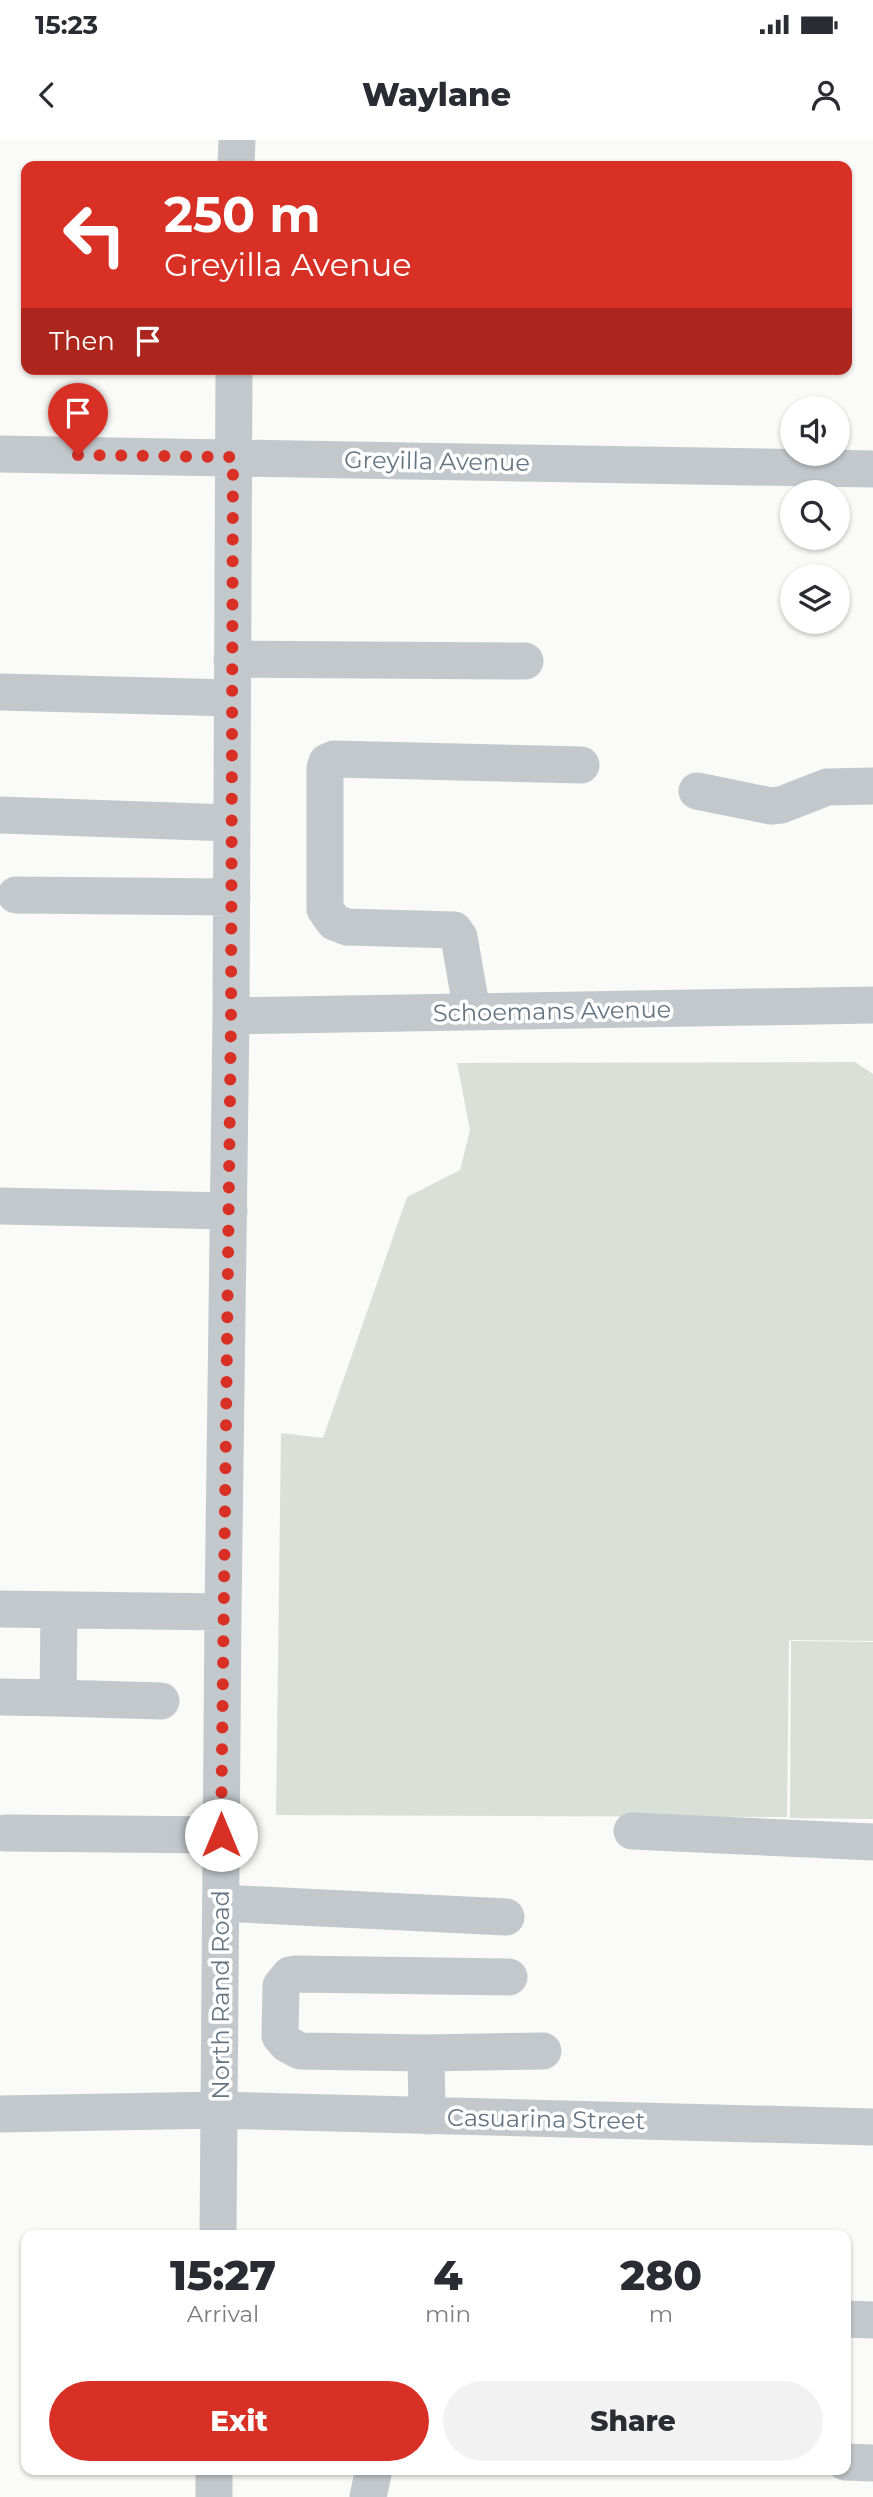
<!DOCTYPE html>
<html lang="en">
<head>
<meta charset="utf-8">
<style>
  body { margin:0; font-family:Montserrat,sans-serif; background:#f2f2f3; color:#2b2b33; height:100vh; display:flex; flex-direction:column; font-size:26px; white-space:nowrap }
  * { box-sizing:border-box; margin:0 }
  p { font-size:23px; color:#7c7c81 }
  .icon { flex:none; width:38px; height:38px; fill:none; stroke:currentColor; stroke-width:2; stroke-linecap:round; stroke-linejoin:round }
  .map { position:relative; flex:1; overflow:hidden }
  .sheet { position:absolute; left:21px; top:2090px; width:830px; height:245px; display:flex; flex-direction:column; background:#fff; border-radius:14px; box-shadow:0 2px 5px #0004 }
  .sheet>* { flex:none }
  .hud { position:absolute; left:21px; top:21px; width:831px; height:214px; border-radius:14px; box-shadow:0 2px 5px #0004; background:#d93025; color:#fff; overflow:hidden }
  .controls { position:absolute; left:780px; top:256px; display:grid; gap:14px }
  .controls a { display:grid; place-items:center; width:70px; height:70px; border-radius:50%; background:#fff; box-shadow:0 2px 5px #0004; font-size:35px }
  .pin { position:absolute; display:grid; place-items:center; width:60px; height:60px; color:#fff; margin:-72px -30px; border-radius:50% 50% 50% 0; rotate:-45deg; box-shadow:0 0 7px #0007 }
  .pin .icon { rotate:45deg }
  .me { position:absolute; width:77px; margin:-38px; rotate:0deg; stroke-linejoin:round; filter:drop-shadow(0 0 5px #0008) }
  .turn { display:flex; align-items:center; gap:24px; height:147px; padding:0 28px; font-size:32px }
  .turn .icon { width:91px; height:91px; stroke-width:2.5 }
  .turn b { display:block; font-size:49px; line-height:60px }
  .then { display:flex; align-items:center; height:66px; padding:0 28px; background:#0003; gap:14px; font-size:26px }
  .eta { display:flex; justify-content:space-evenly; align-items:center; height:119px; text-align:center }
  .eta b { font-size:42px; font-weight:800; line-height:49px }
  .button { display:flex; gap:14px; margin-top:auto; padding:14px 28px }
  .button a { flex:1; height:80px; border-radius:42px; background:#d93025; color:#fff; font-size:28px; font-weight:800; line-height:80px; text-align:center }
  .button a+a { background:#f2f2f3; color:#2b2b33 }
  .status { display:flex; justify-content:space-between; align-items:center; height:49px; padding:0 35px; background:#fff; direction:ltr }
  .status svg { height:19px; fill:currentColor }
  header { display:flex; justify-content:space-between; align-items:center; height:91px; padding:0 28px; background:#fff; font-size:32px; font-weight:800 }
  .map>svg:first-child { display:block }
  .green { fill:#dadfd7 }
  .lines { fill:none; stroke-linecap:round; stroke-linejoin:round }
  .minor { stroke:#c3c8cc; stroke-width:37 }
  .route { stroke:#d93025; stroke-width:12; stroke-dasharray:0 21.6 }
  .labels { text-anchor:middle; dominant-baseline:central; stroke-width:7; stroke-linejoin:round; paint-order:stroke }
  .street-label { font-size:24px; fill:#657683; stroke:#fff }
</style>
</head>
<body>
<div class="status"><b>15:23</b><svg viewBox="0 0 49 12"><path d="M0 12V9h3v3zM5 12V6h3v6zM10 12V3h3v9zM15 12V0h3v12zM26 1h20v11H26zM47 4h2v5h-2z"/></svg></div>
<header><svg class="icon" aria-label="back" viewBox="0 0 24 24"><path d="M15 5l-7 7 7 7"/></svg>Waylane<svg class="icon" aria-label="person" viewBox="0 0 24 24"><circle cx="12" cy="8" r="4"/><path d="M4 21q1-7 8-7t8 7"/></svg></header>
<div class="map">
<svg width="873" height="2357" viewBox="0 0 873 2357">
  <rect width="100%" height="100%" fill="#fafaf8"/>
  <path class="green" d="M 855,922 L 873,934 L 873,1501 L 789,1500 L 787,1677 L 276,1675 L 281,1293 L 323,1298 L 407,1057 L 460,1030 L 470,990 L 457,923 Z
    M 791,1501 L 873,1502 L 873,1679 L 790,1678 Z"/>
  <g class="lines">
    <path class="minor" d="M 236,26 L 237,0
      M 0,314 L 873,329
      M 232,519 L 525,521
      M 0,552 L 232,558
      M 697,651 L 771,666 L 781,665 L 827,647 L 873,646
      M 0,675 L 231,683
      M 16,755 L 232,757
      M 472,872 L 459,797 L 454,790 L 347,787 L 334,782 L 325,769 L 325,628 L 327,622 L 334,619 L 581,625
      M 231,876 L 873,865
      M 0,1066 L 229,1071
      M 0,1469 L 223,1472
      M 0,1557 L 58,1558 L 59,1470
      M 58,1558 L 161,1561
      M 632,1691 L 873,1702
      M 5,1693 L 221,1695
      M 221,1763 L 506,1777
      M 426,1913 L 543,1911
      M 0,1974 L 219,1970 L 873,1987
      M 427,1976 L 426,1913 L 300,1911 L 287,1904 L 280,1896 L 281,1846 L 290,1835 L 296,1834 L 509,1837
      M 218,2095 L 223,1472 L 231,876 L 234,229
      M 845,2179 L 873,2180
      M 845,2322 L 873,2323
      M 214,2357 L 214,2329
      M 368,2357 L 374,2329"/>
  </g>
  <g class="lines">
    <path class="route" d="M 78,315 L 233,317 L 231,876 L 221,1695"/>
  </g>
  <g class="labels">
    <g class="street-label">
      <text transform="translate(437 321) rotate(1)">Greyilla Avenue</text>
      <text transform="translate(552 871) rotate(-1)">Schoemans Avenue</text>
      <text transform="translate(220 1855) rotate(-90)">North Rand Road</text>
      <text transform="translate(546 1979) rotate(1)">Casuarina Street</text>
    </g>
  </g>
</svg>
<div class="controls">
<a><svg class="icon" aria-label="sound" viewBox="0 0 24 24"><path d="M4 9h4l5-4v14l-5-4H4zM17 9q2 3 0 6"/></svg></a>
<a><svg class="icon" aria-label="search" viewBox="0 0 24 24"><circle cx="10" cy="10" r="6"/><path d="M15 15l6 6"/></svg></a>
<a><svg class="icon" aria-label="layers" viewBox="0 0 24 24"><path d="M12 4l9 5-9 5-9-5zM3 14l9 5 9-5"/></svg></a>
</div>
<div class="pin" style="left:78px;top:315px;background:#d93025"><svg class="icon" aria-label="arrive" viewBox="0 0 24 24"><path d="M6 21V4h12l-3 4 3 4H6"/></svg></div>
<svg class="me" style="left:221px;top:1695px" viewBox="-20 -20 40 40"><circle r="19" fill="#fff"/><path d="M0-13L10 11 0 6-10 11z" fill="#d93025"/></svg>
<div class="hud">
<div class="turn"><svg class="icon" aria-label="left" viewBox="0 0 24 24"><path d="M17 20v-9H6M10 6l-5 5 5 5"/></svg><div><b>250 m</b>Greyilla Avenue</div></div>
<div class="then">Then<svg class="icon" aria-label="arrive" viewBox="0 0 24 24"><path d="M6 21V4h12l-3 4 3 4H6"/></svg></div>
</div>
<section class="sheet">
<div class="eta">
<div><b>15:27</b><p>Arrival</p></div>
<div><b>4</b><p>min</p></div>
<div><b>280</b><p>m</p></div>
</div>
<div class="button"><a>Exit</a><a>Share</a></div>
</section>
</div>
</body>
</html>
